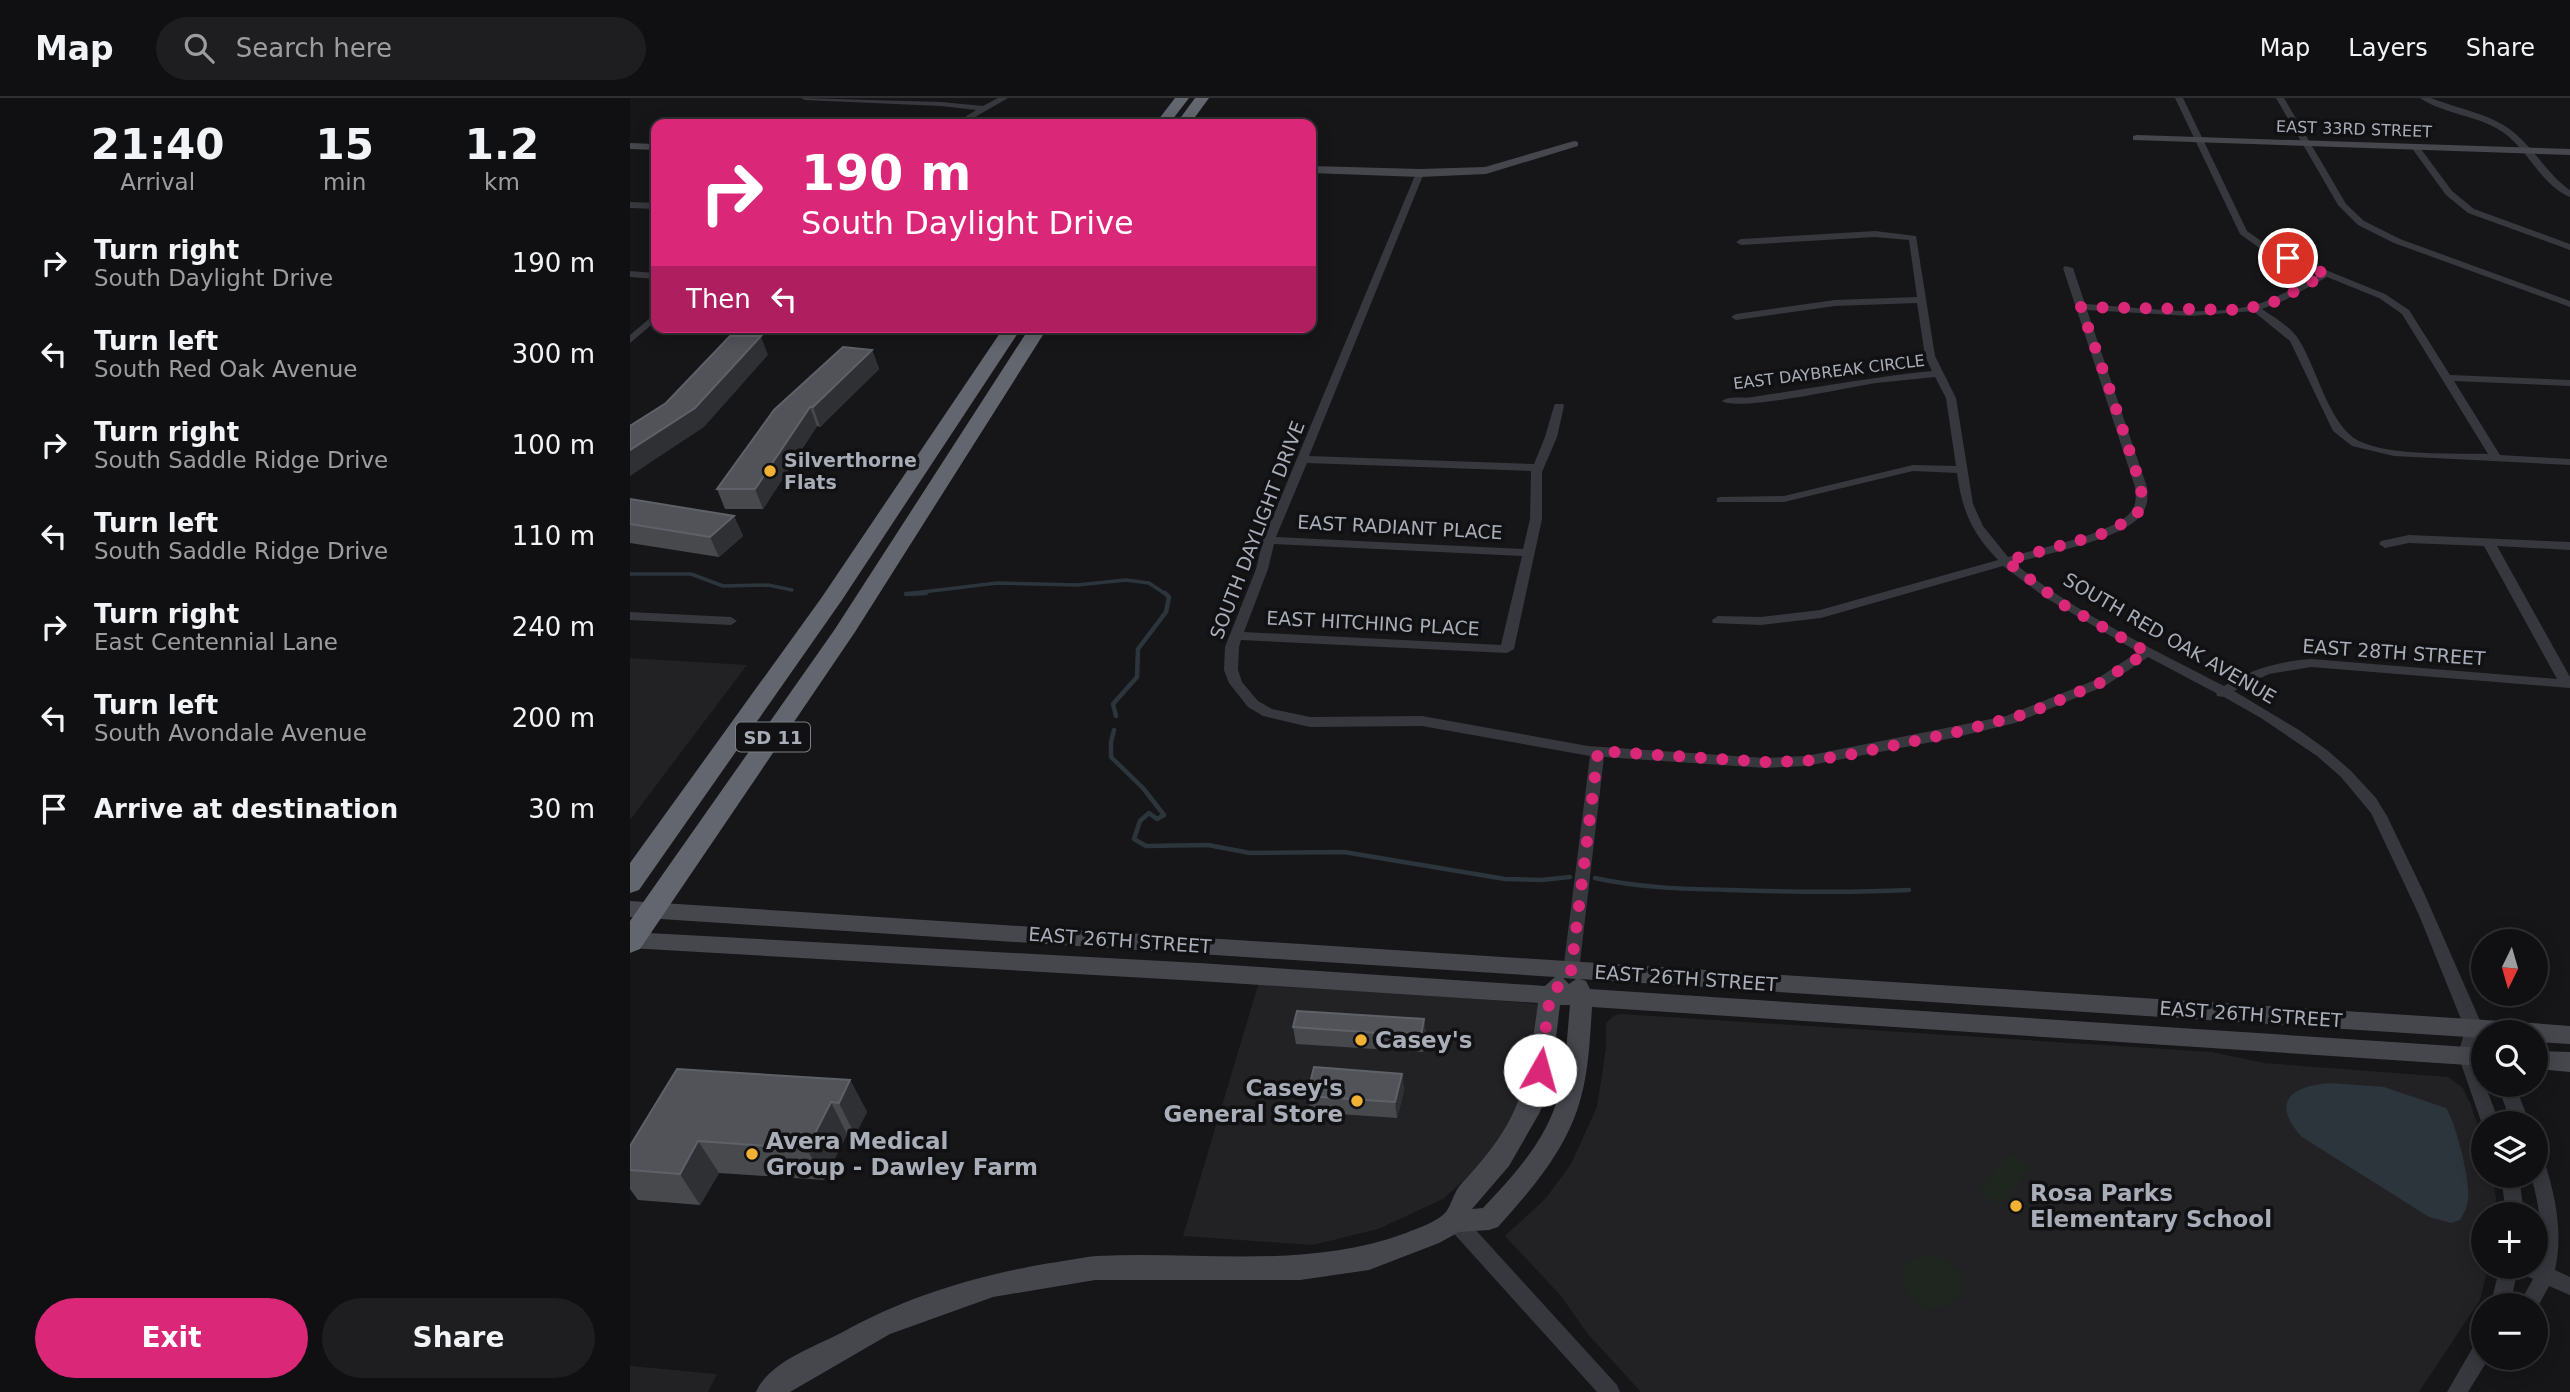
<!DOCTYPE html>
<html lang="en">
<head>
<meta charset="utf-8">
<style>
  body { margin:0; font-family:"DejaVu Sans",sans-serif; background:#1e1e20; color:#f1f3f6; height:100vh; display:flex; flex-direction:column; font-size:26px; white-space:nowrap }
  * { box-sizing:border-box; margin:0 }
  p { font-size:23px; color:#9c9d9f }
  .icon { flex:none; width:38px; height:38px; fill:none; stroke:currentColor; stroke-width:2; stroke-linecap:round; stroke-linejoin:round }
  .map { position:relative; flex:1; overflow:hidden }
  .side { display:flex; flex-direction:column; background:#101012; width:630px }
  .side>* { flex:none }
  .top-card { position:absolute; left:21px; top:21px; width:665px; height:214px; border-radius:14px; box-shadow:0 4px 18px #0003,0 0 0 2px #303032; background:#db2777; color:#fff; overflow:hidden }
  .needle { width:46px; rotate:185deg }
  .fabs { position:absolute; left:1841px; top:831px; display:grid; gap:14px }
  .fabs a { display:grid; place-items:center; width:77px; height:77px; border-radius:50%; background:#101012; box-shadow:0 4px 18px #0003,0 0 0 2px #303032; font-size:35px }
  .pin { position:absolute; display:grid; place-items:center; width:60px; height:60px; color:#fff; margin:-30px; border:4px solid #fff; border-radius:50%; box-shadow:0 2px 7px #0007 }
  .me { position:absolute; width:77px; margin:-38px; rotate:7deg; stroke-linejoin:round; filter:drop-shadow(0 0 5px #0008) }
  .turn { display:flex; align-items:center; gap:24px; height:147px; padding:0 35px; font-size:32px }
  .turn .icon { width:91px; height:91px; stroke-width:2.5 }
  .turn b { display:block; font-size:49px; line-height:60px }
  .then { display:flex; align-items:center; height:66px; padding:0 35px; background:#0003; gap:14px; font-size:26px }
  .eta { display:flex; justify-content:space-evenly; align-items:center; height:119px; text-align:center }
  .eta b { font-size:42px; font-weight:800; line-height:49px }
  .action { display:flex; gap:14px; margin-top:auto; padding:14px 35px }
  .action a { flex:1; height:80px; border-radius:42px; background:#db2777; color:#fff; font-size:28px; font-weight:800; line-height:80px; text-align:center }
  .action a+a { background:#1e1e20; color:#f1f3f6 }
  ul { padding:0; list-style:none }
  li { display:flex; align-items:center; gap:21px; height:91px; padding:0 35px }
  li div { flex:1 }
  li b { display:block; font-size:26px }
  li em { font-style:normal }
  header { display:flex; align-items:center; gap:42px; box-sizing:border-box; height:98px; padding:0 35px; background:#101012; border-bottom:2px solid #303032 }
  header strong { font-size:33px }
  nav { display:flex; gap:38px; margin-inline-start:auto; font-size:24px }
  .search { width:490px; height:63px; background:#1e1e20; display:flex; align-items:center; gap:18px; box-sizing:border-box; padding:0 24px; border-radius:38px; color:#9c9d9f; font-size:26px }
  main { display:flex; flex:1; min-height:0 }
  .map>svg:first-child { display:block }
  .built { fill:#222225 }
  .green { fill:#1e261f }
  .water { fill:#2c353c }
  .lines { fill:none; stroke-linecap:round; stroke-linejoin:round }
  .stream-far1 { stroke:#2c353c; stroke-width:3.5 }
  .stream { stroke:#2c353c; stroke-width:4.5 }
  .street { fill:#37383d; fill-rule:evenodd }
  .secondary { fill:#45474d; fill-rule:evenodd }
  .highway { fill:#63666e; fill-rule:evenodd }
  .wall { fill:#47494d }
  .shaded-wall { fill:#2f3033 }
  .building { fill:#525359; stroke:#5f6168; stroke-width:2 }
  .route { stroke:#db2777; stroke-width:12; stroke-dasharray:0 21.6 }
  .poi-dot { fill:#f2b134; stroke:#111113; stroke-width:2.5 }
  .labels { text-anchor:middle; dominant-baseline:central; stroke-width:7; stroke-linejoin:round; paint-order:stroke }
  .far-street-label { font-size:16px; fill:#a8adb8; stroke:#111113 }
  .shield { fill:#111113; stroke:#7b7e86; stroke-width:2 }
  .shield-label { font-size:18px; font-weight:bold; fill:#a8adb8 }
  .poi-label { font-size:19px; font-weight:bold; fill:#a8adb8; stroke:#111113; text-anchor:start }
  .street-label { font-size:19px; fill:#a8adb8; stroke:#111113 }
  .near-poi-label { font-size:23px; font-weight:bold; fill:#a8adb8; stroke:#111113; text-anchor:start }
</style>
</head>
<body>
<header>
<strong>Map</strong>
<div class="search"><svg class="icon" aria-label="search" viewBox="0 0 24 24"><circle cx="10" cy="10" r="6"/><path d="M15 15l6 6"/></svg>Search here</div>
<nav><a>Map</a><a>Layers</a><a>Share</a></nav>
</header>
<main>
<section class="side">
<div class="eta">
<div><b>21:40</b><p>Arrival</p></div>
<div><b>15</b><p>min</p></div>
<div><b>1.2</b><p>km</p></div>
</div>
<ul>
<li><svg class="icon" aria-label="right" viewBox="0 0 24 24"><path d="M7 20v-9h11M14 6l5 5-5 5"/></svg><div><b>Turn right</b><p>South Daylight Drive</p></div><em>190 m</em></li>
<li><svg class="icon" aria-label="left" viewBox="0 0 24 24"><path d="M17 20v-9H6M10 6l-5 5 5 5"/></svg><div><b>Turn left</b><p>South Red Oak Avenue</p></div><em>300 m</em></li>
<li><svg class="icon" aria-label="right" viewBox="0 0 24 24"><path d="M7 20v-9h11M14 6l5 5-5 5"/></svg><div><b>Turn right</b><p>South Saddle Ridge Drive</p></div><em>100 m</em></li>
<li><svg class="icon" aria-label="left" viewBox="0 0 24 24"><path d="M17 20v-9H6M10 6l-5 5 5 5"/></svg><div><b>Turn left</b><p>South Saddle Ridge Drive</p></div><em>110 m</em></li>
<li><svg class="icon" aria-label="right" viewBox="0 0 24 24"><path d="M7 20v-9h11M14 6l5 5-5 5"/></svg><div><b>Turn right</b><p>East Centennial Lane</p></div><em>240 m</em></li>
<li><svg class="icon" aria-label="left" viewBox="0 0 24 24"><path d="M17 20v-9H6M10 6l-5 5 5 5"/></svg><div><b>Turn left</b><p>South Avondale Avenue</p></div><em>200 m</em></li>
<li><svg class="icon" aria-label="arrive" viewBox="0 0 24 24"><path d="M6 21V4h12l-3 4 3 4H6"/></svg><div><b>Arrive at destination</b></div><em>30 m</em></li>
</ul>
<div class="action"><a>Exit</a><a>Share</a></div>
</section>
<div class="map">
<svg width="1940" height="1294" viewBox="0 0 1940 1294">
  <rect width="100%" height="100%" fill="#161618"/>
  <path class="built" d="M 0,560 L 117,567 L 0,722 Z
    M 629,884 L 908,906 L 895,986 L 876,1036 L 843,1074 L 813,1101 L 748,1131 L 683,1147 L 553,1138 Z
    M 991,916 L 1582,954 L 1634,965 L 1818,979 L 1833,990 L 1841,1007 L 1853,1045 L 1853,1078 L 1862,1078 L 1866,1100 L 1865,1116 L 1853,1116 L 1853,1169 L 1858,1169 L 1850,1202 L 1789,1294 L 1011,1294 L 957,1235 L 931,1198 L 875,1138 L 916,1100 L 941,1066 L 967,1009 L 976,950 L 976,925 L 985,917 Z
    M 0,1268 L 87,1276 L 78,1294 L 0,1294 Z"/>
  <path class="green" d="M 1380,1056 L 1401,1070 L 1369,1108 L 1348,1093 Z
    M 1300,1157 C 1322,1160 1337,1178 1328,1200 C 1289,1238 1242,1160 1300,1157 Z"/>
  <path class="water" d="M 1700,985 L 1754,989 L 1816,1010 C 1826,1025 1841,1084 1838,1102 C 1837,1109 1834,1116 1830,1122 L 1821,1125 L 1799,1119 L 1672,1039 C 1640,1004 1661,988 1700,985 Z"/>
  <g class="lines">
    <path class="stream-far1" d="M 0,476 L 61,476 L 93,488 L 138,487 L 162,492
      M 276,496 L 367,485 L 447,487 L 496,482 L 519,485 L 537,497"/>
    <path class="stream" d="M 276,496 L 296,495
      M 486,618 L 483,606 L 507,579 L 508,551 L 536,514 L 539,499 L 535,495
      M 484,632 L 481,644 L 481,659 L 513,690 L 534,717 L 527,721 L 519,715 L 510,723 L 504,741 L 516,748 L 578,747 L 620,755 L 714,754 L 875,781 L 911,782 L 940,779
      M 965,780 C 1010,790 1054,791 1100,792 C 1160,794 1219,795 1279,792"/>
    <path class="street" d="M 171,0 L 311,4 L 353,8 L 368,0 L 378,0 L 333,26 L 324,26 L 346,12 L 311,8 L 175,2 Z
      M 1545,0 L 1553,0 L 1617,133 L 1641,150 L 1755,196 L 1779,212 L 1820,277 L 1940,282 L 1940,288 L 1824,283 L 1870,357 L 1940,361 L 1940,367 L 1764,358 L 1722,348 L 1703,333 L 1660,243 L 1623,213 L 1561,218 L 1457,212 L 1517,389 C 1518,399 1518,407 1512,416 C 1495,441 1415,456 1384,465 C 1447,516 1522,550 1594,588 C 1621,571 1650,563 1681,561 L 1927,581 L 1854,448 L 1779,445 L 1755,450 L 1749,446 L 1751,443 L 1779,437 L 1940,444 L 1940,452 L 1867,448 L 1940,579 L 1940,590 L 1681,569 L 1639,576 L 1604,593 L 1669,632 L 1697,652 L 1721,673 L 1746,700 L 1757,718 L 1794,795 L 1855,934 L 1853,952 L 1847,949 L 1844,957 L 1853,987 L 1855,987 L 1870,1026 L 1853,1026 L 1853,1028 L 1852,1026 L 1828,957 L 1835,931 L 1789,817 L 1741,715 L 1711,679 L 1687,658 L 1631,620 L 1594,599 L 1587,598 L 1586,595 L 1518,559 L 1475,588 L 1385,625 L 1323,640 L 1176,668 L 1135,670 L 974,659 L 949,873 L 947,877 L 941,879 L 935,877 L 933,873 L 960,658 L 792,628 L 680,629 L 633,618 L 618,609 L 599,585 L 594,572 L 595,549 L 626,471 L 633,442 L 786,75 L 790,72 L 794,75 L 679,358 L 904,366 L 915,339 L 924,308 L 925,306 L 933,306 L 934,308 L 927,339 L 912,374 L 912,421 L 884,551 L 877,555 L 611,542 L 609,549 L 608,572 L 612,584 L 628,603 L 642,611 L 680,619 L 792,618 L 958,648 L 1135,660 L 1176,658 L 1376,618 L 1465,582 L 1508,554 L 1416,500 L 1373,468 L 1191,520 L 1131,527 L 1083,525 L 1082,522 L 1088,518 L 1131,519 L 1190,512 L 1368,462 C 1341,434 1332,412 1327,375 L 1283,373 L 1154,404 L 1087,404 L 1087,400 L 1091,399 L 1154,398 L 1283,367 L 1326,368 L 1316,300 L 1305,279 C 1286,281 1266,283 1246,285 C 1220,289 1108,314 1092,303 C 1100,297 1113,301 1123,299 C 1183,290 1242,279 1302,273 L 1295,258 L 1287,205 L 1205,208 L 1106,222 L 1101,219 L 1106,216 L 1205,202 L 1287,199 L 1279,142 L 1245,139 L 1111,147 L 1106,144 L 1111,141 L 1245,133 L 1286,138 L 1305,258 L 1326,300 L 1343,406 L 1353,428 L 1378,459 C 1407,451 1482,436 1500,415 C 1507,407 1506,398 1505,389 L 1433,170 L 1435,168 L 1443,170 L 1455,206 C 1507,209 1582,221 1631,205 C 1652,198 1670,186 1689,176 L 1635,154 L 1610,136 ZM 1697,179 L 1749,200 L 1772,216 L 1858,356 C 1824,355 1759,358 1729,343 C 1699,328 1687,270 1669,242 C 1661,229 1645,220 1632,211 L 1655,202 ZM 677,365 L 901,373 L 900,421 L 893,451 L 646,439 ZM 644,446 L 892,458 L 871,547 L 614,534 L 638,471 Z
      M 1646,0 L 1654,0 L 1716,106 L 1734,123 L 1770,141 L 1940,203 L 1940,209 L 1764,145 L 1728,127 L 1708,107 Z
      M 1790,0 L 1801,0 C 1828,11 1859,15 1882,33 C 1904,50 1917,76 1940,92 L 1940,99 C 1911,87 1899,53 1874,35 C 1849,17 1815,17 1790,0 Z
      M 1782,47 L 1788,47 L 1822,93 L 1844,111 L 1940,146 L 1940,152 L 1838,115 L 1816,97 L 1781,49 Z
      M 0,104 L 26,105 L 26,111 L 0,110 Z
      M 0,173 L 26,175 L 26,181 L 0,179 Z
      M 26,215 L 26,223 L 0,245 L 0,237 Z
      M 0,514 L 101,519 L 107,523 L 101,527 L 0,522 Z
      M 1867,987 L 1885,987 L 1900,1026 L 1882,1026 Z
      M 1906,1057 L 1912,1060 L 1915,1065 C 1926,1101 1933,1135 1925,1172 L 1940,1179 L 1940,1197 L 1919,1188 L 1906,1212 L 1906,1208 L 1888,1208 L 1903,1181 L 1890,1175 L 1888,1170 L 1880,1208 L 1860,1208 L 1870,1169 L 1906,1169 L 1906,1164 L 1908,1165 C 1914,1136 1909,1106 1901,1078 L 1906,1078 Z
      M 1871,1078 L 1889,1078 L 1894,1116 L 1876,1116 Z
      M 825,1115 L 832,1117 L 987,1287 L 990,1294 L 967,1294 L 818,1129 L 816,1123 L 818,1117 Z
      M 1853,1242 L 1853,1260 L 1859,1260 L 1838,1294 L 1817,1294 L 1846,1244 Z"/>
    <path class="secondary" d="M 1507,37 L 1940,51 L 1940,57 L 1503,42 L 1503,38 Z
      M 944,43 L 948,44 L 948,48 L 856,76 L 790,79 L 681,75 L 681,68 L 790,71 L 855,69 Z
      M 0,45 L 26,46 L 26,52 L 0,51 Z
      M 0,803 L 1902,925 L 1940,928 L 1940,946 L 1906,944 L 1906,934 L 1853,934 L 1853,940 L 950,881 L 956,883 L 960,891 L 1853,950 L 1853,968 L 962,909 C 960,939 959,970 951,999 C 938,1050 902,1091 868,1129 L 859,1132 L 829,1134 L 809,1145 L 739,1172 L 670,1182 L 465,1182 L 363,1199 L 260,1236 L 160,1294 L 126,1294 C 139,1264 184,1249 211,1235 C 275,1199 348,1177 420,1165 C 436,1163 452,1159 467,1158 C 572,1153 675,1172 776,1135 C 788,1130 804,1125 814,1116 C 821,1110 823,1094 832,1085 C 893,1020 896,990 908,905 L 569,883 L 0,850 L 0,834 L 569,865 L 915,888 L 925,879 L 0,819 ZM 933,880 L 946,881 L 939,886 ZM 930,907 L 940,907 C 937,938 936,969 928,999 C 916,1043 883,1078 853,1110 L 842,1111 L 879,1068 L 910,1014 L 921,980 Z
      M 1906,953 L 1940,954 L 1940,974 L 1906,971 Z"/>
    <path class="highway" d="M 545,0 L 559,0 L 539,26 L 525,26 Z
      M 565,0 L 579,0 L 560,26 L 546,26 Z
      M 374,229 L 392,229 L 212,502 L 9,792 L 0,795 L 0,765 L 192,499 Z
      M 400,229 L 418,229 L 225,534 L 10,851 L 0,855 L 0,823 L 205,531 Z"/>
  </g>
  <path class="wall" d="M 242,252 L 249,271 L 190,329 L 187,328 L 133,411 L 95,411 L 87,391 Z
    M 0,401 L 104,418 L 113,438 L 89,459 L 0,445 Z
    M 794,921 L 796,938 L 793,954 L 666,946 L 663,929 Z
    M 772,976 L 774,992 L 767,1020 L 680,1014 L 677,998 Z
    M 220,982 L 237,1014 L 225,1037 L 217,1036 L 194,1082 L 89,1075 L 70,1107 L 8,1102 L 0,1091 L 0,1048 Z"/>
  <path class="shaded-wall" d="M 131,238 L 138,257 L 74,329 L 0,378 L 0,352 Z
    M 242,252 L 249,271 L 190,329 L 183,309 Z
    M 180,309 L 187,328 L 133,411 L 125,391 Z
    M 104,418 L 113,438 L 89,459 L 80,439 Z
    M 794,921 L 796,938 L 793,954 L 791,938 Z
    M 772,976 L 774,992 L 767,1020 L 765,1004 Z
    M 220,982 L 237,1014 L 225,1037 L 209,1005 Z
    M 201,1004 L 217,1036 L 194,1082 L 177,1051 Z
    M 68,1043 L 89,1075 L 70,1107 L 50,1076 Z"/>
  <path class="building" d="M 100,238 L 131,238 L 65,310 L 0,352 L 0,328 L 36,305 Z
    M 213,249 L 242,252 L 183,309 L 180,309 L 125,391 L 87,391 L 144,312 Z
    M 0,401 L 104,418 L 80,439 L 0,426 Z
    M 667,913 L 794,921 L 791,938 L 663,929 Z
    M 684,969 L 772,976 L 765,1004 L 677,998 Z
    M 47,971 L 220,982 L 209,1005 L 201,1004 L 177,1051 L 68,1043 L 50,1076 L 0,1072 L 0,1048 Z"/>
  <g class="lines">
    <path class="route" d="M 910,972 L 920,898 L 941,873 L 968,653 L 1135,664 L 1176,663 L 1218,657 L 1323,635 L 1399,615 L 1470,585 L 1517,554 L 1434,507 L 1376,463 L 1475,435 L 1506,418 L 1512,406 L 1511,389 L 1483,301 L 1451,209 L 1611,212 L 1647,203 L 1696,176 L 1658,160"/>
  </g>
  <g class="poi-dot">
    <circle cx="140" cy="373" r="7"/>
    <circle cx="731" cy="942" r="7"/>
    <circle cx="727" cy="1003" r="7"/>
    <circle cx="122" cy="1056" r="7"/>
    <circle cx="1386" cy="1108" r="7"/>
  </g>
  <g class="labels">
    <g class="far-street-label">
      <text transform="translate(1724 31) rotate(2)">EAST 33RD STREET</text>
      <text transform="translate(1199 274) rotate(-7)">EAST DAYBREAK CIRCLE</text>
    </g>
    <rect class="shield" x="106" y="624.5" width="74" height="29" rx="5"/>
    <g class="shield-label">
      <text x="143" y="639">SD 11</text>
    </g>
    <g class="poi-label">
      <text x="154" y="362">Silverthorne<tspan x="154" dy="22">Flats</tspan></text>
    </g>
    <g class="street-label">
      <text transform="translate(770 429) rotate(3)">EAST RADIANT PLACE</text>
      <text transform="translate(627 432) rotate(-69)">SOUTH DAYLIGHT DRIVE</text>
      <text transform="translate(743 525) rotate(3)">EAST HITCHING PLACE</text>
      <text transform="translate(1540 540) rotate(30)">SOUTH RED OAK AVENUE</text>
      <text transform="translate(1764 554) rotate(4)">EAST 28TH STREET</text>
      <text transform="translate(490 842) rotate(4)">EAST 26TH STREET</text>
      <text transform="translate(1056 880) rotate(4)">EAST 26TH STREET</text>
      <text transform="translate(1621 916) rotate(4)">EAST 26TH STREET</text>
    </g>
    <g class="near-poi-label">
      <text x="745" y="942">Casey's</text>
      <text x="713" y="990" text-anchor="end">Casey's<tspan x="713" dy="26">General Store</tspan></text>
      <text x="136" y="1043">Avera Medical<tspan x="136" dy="26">Group - Dawley Farm</tspan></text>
      <text x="1400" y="1095">Rosa Parks<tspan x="1400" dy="26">Elementary School</tspan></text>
    </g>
  </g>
</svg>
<div class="fabs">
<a><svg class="needle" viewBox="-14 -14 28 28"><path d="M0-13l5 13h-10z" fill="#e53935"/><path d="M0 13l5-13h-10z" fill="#9c9d9f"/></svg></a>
<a><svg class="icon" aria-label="search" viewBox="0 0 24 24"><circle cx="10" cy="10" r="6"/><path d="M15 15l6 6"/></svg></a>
<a><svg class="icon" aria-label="layers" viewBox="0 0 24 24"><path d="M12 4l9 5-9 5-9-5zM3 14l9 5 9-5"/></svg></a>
<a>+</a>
<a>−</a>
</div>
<div class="pin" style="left:1658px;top:160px;background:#d93025"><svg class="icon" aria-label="arrive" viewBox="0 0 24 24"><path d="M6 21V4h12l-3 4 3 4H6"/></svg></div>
<svg class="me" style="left:910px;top:972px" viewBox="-20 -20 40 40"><circle r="19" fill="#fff"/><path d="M0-13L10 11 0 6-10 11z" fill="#db2777"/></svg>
<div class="top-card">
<div class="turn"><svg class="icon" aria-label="right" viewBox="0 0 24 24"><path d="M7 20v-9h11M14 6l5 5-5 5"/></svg><div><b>190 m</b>South Daylight Drive</div></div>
<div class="then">Then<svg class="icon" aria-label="left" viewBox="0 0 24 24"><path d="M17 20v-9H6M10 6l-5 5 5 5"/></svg></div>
</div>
</div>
</main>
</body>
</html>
